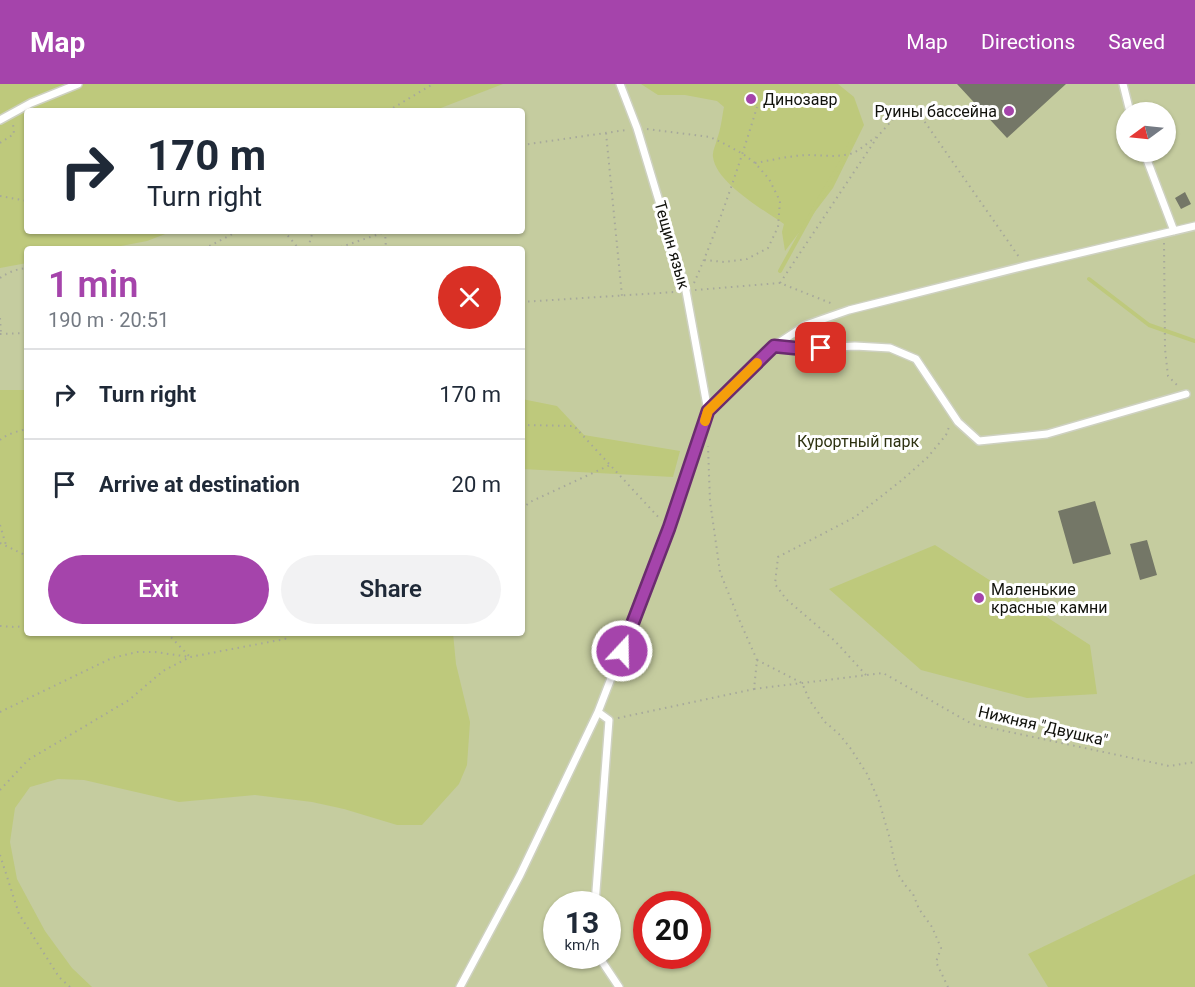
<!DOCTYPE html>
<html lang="en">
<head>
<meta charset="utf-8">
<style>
  body { margin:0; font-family:Roboto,sans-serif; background:#f2f2f3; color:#1f2937; height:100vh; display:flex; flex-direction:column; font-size:22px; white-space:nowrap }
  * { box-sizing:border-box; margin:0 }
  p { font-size:20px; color:#747a83 }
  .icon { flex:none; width:33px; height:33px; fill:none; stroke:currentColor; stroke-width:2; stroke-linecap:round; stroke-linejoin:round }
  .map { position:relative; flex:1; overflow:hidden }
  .details { position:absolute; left:24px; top:162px; width:501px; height:390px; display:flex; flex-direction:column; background:#fff; border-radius:6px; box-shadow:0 2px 4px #0004 }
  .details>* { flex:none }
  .top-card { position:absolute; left:24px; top:24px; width:501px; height:126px; border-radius:6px; box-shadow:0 2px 4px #0004; background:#fff; color:#1f2937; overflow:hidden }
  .needle { width:39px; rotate:255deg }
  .controls { position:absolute; left:1116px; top:18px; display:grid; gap:12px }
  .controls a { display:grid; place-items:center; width:60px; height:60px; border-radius:50%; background:#fff; box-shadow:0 2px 4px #0004; font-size:30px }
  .speed { position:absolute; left:543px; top:807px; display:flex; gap:12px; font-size:30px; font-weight:700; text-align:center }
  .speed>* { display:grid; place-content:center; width:78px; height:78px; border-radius:50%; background:#fff; box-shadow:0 2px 4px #0004; line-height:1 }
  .speed small { font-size:15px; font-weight:400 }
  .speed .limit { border:9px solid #d22; background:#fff; color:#111 }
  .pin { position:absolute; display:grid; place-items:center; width:51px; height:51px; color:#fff; margin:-26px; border-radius:12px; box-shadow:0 3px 9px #0006 }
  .me { position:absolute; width:66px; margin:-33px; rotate:21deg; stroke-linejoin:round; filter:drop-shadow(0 0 4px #0008) }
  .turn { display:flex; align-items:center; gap:21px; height:126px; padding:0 24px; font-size:27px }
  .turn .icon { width:78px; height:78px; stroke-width:2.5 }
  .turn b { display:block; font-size:42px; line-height:51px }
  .round { display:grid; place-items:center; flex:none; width:63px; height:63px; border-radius:32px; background:#f2f2f3 }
  .summary { display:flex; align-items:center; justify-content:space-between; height:102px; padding:0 24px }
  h1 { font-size:36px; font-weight:600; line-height:45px; color:#a544ab }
  .button { display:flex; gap:12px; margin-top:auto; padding:12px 24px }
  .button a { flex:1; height:69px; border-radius:36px; background:#a544ab; color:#fff; font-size:24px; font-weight:600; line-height:69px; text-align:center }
  .button a+a { background:#f2f2f3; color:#1f2937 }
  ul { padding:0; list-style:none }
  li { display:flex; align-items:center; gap:18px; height:90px; padding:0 24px; border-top:2px solid #e0e1e3 }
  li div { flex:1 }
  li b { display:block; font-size:22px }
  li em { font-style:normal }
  header { display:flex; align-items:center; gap:36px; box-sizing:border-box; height:84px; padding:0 30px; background:#a544ab; color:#fff }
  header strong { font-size:28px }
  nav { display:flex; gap:33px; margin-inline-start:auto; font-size:21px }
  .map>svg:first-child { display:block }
  .green { fill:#c5cc9f; fill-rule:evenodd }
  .forest { fill:#bec97c }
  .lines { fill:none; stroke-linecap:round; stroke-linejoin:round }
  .stream { stroke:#bec97c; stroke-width:4 }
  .building { fill:#747767 }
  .service-casing { stroke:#ced1c1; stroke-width:10 }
  .path { stroke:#a6a89b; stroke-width:2; stroke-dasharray:1.5 4.5; stroke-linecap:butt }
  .service { stroke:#fff; stroke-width:7 }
  .route-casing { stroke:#6b2c6f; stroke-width:15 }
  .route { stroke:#a544ab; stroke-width:10 }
  .slow { stroke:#f59e0b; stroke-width:10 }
  .poi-dot { fill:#a544ab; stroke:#fff; stroke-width:2 }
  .labels { text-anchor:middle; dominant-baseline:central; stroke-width:6; stroke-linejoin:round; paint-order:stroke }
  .poi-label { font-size:16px; fill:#11120c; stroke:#fff; text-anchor:start }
  .street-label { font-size:16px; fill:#11120c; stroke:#fff }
  .park-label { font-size:16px; fill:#2e3211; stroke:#fff }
</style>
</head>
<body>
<header>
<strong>Map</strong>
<nav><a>Map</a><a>Directions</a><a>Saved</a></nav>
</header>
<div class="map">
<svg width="1195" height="903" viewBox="0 0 1195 903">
  <rect width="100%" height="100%" fill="#f7fae9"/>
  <path class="green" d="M 0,0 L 1195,0 L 1195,903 L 0,903 ZM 27,27 L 522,27 L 522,147 L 27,147 ZM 1126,28 L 1166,28 L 1166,68 L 1126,68 ZM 27,165 L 522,165 L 522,549 L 27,549 ZM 556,820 L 608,820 L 608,872 L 556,872 ZM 646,820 L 698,820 L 698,872 L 646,872 Z"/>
  <path class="forest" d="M 0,0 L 503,0 L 433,27 L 27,27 L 27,147 L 173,147 L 147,157 L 105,165 L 27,165 L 27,179 L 0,184 Z
    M 641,0 L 838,0 L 854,13 L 864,41 L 833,104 L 785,167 L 782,148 L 784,140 C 764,126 716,99 713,73 C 712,67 716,61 717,55 C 721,45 722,33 724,23 L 717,17 L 685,11 L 658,11 Z
    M 0,306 L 27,306 L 27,549 L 453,549 L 456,580 L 470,638 L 467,681 L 459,700 L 422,741 L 397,741 L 344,725 L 312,718 L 255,711 L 179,718 L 84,696 L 58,695 L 30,703 L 15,724 L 10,758 L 17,795 L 45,847 L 72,884 L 92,903 L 0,903 Z
    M 522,315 L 557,322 L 584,351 L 680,367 L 673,393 L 522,385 Z
    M 935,461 L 1090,561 L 1097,610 L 1027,614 L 921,586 L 829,505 Z
    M 1195,790 L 1195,903 L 1048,903 L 1028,870 Z"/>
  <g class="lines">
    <path class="stream" d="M 780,187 L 825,105 L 846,70 L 853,53
      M 1089,195 L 1149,241 L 1195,257"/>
  </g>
  <path class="building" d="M 957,0 L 1066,0 L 1007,54 Z
    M 1185,108 L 1191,120 L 1181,125 L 1175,114 Z
    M 1095,417 L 1111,470 L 1073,480 L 1058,427 Z
    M 1147,456 L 1157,491 L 1140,496 L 1130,460 Z"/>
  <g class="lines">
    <g class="service-casing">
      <path id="service" d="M 620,0 L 637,44 L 686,207 L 708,327
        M 1123,0 L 1130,28
        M 0,36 L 31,19 L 78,0
        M 1144,68 L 1174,147
        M 774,262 L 804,265 L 855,262 L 890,264 L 916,275 L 958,338 L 979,357 L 1047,350 L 1186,310
        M 595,820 L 609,636 L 598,628
        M 602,872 L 603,879 L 619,903
        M 460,903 L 520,791 L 598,628 L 669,444 L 708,327 L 774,262 L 806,241 L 849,226 L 1025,182 L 1195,142"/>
    </g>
    <path class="path" d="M 388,27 L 433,0
      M 647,45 L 710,53 L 723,59 L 743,70 L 755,79 L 769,95 L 780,117 L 778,143 L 768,164 L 747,175 L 725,178 L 704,176
      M 606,49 L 622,212
      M 0,59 L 14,50 L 13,40
      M 522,61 L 626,46
      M 755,79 C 772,76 789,72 806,71 C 822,71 838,74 853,69 C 861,65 869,58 876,53
      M 0,112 L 27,117
      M 284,147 L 299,165
      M 385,147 L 386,165
      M 1164,159 L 1165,265 L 1168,292 L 1178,302
      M 308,164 L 313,147
      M 204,165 L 238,147
      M 301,165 L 305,164 L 311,165
      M 335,165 L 385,148
      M 0,194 C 9,188 16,185 27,184
      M 694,199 C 719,142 739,82 757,23
      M 780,199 L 878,52 L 902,25 L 920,31 L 1019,173
      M 695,206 L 780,199 L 833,220
      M 522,218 L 675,208
      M 0,234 L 1,250
      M 0,250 L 27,249
      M 522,341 L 574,342 L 661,436
      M 0,356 C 7,350 18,347 27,345
      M 522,425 L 530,418 L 610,381
      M 0,441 L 6,461
      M 0,459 L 27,472
      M 0,542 L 14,543 L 27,542
      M 167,549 L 190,573
      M 757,576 L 802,599 L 810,617 L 825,638 L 839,650 L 851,665 L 867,690 L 879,717 L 890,755 L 893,771 L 898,790 L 905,801 L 913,810 L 919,825 L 932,843 L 941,864 L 936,878 L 948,903
      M 866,591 L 835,557 L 786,515 L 775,500 L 778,473 L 855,433 L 902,396 L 927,374 L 946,351 L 949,343
      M 754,605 L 883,589 L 972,640 L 1169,682 L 1195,678
      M 0,628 L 112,574 L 137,568 L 155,568 L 190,573
      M 618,634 L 754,605 L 757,576 L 738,533 L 720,488 L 710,417 L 708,362
      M 0,706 L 28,676 L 129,616 L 163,587 L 190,573 L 285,555 L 291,549
      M 0,771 L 19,830 L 59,893 L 70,903"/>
    <use href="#service" class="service"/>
  </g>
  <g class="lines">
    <g class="route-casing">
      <path id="route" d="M 622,567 L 669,444 L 708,327 L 774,262 L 804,265 L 821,264"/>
    </g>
    <use href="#route" class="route"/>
    <path class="slow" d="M 705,337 L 708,327 L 757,279"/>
  </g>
  <g class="poi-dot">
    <circle cx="751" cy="15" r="6"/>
    <circle cx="1009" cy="27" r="6"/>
    <circle cx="979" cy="514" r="6"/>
  </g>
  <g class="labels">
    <g class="poi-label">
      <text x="763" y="15">Динозавр</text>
      <text x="997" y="27" text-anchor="end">Руины бассейна</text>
      <text x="991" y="505">Маленькие<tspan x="991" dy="18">красные камни</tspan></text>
    </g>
    <g class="street-label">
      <text transform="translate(672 161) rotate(74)">Тещин язык</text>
      <text transform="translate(1043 642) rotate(13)">Нижняя "Двушка"</text>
    </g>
    <g class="park-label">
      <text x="858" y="357">Курортный парк</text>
    </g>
  </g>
</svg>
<div class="controls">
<a><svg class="needle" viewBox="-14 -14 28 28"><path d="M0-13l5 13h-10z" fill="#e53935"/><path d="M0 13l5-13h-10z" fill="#747a83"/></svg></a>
</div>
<div class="speed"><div>13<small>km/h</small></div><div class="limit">20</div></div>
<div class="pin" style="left:821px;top:264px;background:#d93025"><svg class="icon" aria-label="arrive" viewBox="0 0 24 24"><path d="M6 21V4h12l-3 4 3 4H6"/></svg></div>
<svg class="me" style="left:622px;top:567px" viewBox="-20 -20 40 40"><circle r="17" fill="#a544ab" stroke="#fff" stroke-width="3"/><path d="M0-11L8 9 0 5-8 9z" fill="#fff"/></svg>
<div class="top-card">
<div class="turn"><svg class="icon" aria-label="right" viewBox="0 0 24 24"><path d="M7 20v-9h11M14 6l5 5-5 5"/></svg><div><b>170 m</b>Turn right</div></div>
</div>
<section class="details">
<div class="summary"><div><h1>1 min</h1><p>190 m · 20:51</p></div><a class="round" style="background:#d93025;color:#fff"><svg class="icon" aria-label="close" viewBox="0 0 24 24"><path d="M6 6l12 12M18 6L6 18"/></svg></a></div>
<ul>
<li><svg class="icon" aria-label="right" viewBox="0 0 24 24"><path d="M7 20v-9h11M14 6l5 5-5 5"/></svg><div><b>Turn right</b></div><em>170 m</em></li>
<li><svg class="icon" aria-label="arrive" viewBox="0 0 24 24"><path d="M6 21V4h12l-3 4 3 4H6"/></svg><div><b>Arrive at destination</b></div><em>20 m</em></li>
</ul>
<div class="button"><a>Exit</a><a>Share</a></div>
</section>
</div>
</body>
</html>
